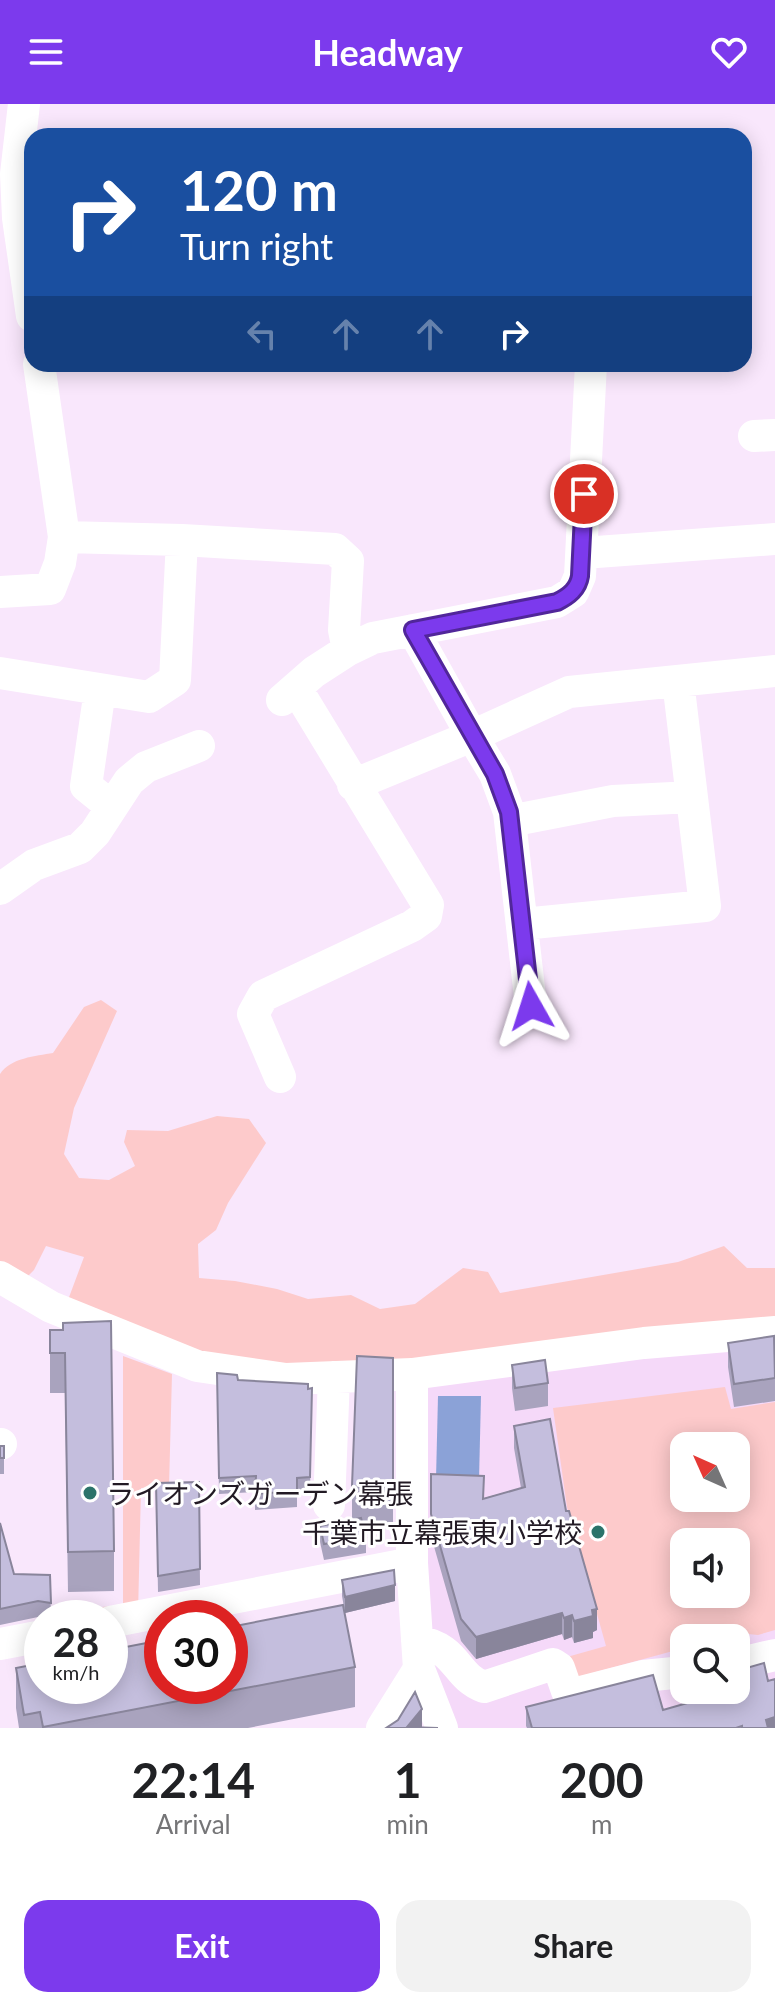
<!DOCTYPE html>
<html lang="en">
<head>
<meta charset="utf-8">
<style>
  body { margin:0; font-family:Lato,"Noto Sans JP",sans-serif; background:#f2f2f2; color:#202124; height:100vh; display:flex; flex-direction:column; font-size:30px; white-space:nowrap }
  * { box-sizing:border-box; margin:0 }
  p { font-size:26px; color:#757577 }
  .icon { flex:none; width:44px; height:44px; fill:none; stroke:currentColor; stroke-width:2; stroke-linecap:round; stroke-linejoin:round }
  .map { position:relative; height:1624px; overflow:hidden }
  .drawer { display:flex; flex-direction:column; background:#fff; flex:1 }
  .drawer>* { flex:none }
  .banner { position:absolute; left:24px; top:24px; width:728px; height:244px; border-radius:24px; box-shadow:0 4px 20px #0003; background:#1a4fa0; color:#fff; overflow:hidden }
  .needle { width:52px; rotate:315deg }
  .tools { position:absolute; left:670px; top:1328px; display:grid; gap:16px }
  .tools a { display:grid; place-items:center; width:80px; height:80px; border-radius:16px; background:#fff; box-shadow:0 4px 20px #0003; font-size:40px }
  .speed { position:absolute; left:24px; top:1496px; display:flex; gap:16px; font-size:40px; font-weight:700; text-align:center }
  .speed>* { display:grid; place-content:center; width:104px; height:104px; border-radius:50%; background:#fff; box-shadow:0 4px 20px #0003; line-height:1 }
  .speed small { font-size:20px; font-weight:400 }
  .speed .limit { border:12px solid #d22; background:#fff; color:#111 }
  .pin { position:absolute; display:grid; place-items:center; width:68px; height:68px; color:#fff; margin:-34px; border:4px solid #fff; border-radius:50%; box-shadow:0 2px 8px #0007 }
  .me { position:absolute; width:88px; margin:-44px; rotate:354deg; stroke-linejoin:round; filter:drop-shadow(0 0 6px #0008) }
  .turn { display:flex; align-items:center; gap:28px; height:168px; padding:0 24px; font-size:36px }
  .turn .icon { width:104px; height:104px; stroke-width:2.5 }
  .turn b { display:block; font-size:56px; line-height:68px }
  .lanes { display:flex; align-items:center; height:76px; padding:0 24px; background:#0003; justify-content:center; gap:40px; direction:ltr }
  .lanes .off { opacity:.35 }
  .eta { display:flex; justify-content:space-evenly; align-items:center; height:136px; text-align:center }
  .eta b { font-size:48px; font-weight:700; line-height:56px }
  .primary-button { display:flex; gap:16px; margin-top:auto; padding:16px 24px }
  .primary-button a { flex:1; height:92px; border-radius:24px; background:#7c3aed; color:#fff; font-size:32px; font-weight:700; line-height:92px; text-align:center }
  .primary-button a+a { background:#f2f2f2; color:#202124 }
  header { display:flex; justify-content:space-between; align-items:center; height:104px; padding:0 24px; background:#7c3aed; color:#fff; font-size:36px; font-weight:700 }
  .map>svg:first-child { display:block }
  .built { fill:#f5d9f9; fill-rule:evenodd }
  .green { fill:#fdcacb; fill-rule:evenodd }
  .water { fill:#8ba2d7 }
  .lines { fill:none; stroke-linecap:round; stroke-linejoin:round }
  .minor { stroke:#fff; stroke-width:32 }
  .wall { fill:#a9a3be }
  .shaded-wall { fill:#89859b }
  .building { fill:#c4bedd; stroke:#89859b; stroke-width:2 }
  .route-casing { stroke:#51269a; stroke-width:20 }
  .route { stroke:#7c3aed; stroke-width:14 }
  .poi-dot { fill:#2c736a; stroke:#fff; stroke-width:3 }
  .labels { text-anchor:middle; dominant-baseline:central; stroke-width:6; stroke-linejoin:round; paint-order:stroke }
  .poi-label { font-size:28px; fill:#221a24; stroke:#fff; text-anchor:start }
</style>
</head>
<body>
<header><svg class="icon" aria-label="menu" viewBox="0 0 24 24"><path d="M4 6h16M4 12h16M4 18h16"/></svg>Headway<svg class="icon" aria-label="heart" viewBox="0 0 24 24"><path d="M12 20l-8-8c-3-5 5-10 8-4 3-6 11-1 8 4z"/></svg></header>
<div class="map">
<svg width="775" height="1624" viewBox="0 0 775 1624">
  <rect width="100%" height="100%" fill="#f9e7fc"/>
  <path class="built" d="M 775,1242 L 775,1624 L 450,1624 L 428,1552 L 424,1283 L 643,1253 ZM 684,1342 L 736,1342 L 736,1394 L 684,1394 ZM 684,1438 L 736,1438 L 736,1490 L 684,1490 ZM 684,1534 L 736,1534 L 736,1586 L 684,1586 Z"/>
  <path class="green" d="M 101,896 L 117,907 L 74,1004 L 64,1050 L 79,1074 L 109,1076 L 135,1062 L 124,1038 L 127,1026 L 168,1027 L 217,1012 L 249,1015 L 266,1039 L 228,1099 L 216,1126 L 198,1140 L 199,1174 L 235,1177 L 277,1185 L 308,1195 L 351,1191 L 380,1205 L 415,1200 L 463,1164 L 488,1168 L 500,1189 L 678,1158 L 724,1142 L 747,1164 L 775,1164 L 775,1223 L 233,1278 L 68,1196 L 84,1153 L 46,1142 L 34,1166 L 22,1178 L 0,1169 L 0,970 C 10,954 36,952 53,949 L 84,903 Z
    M 123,1252 L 172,1270 L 169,1383 L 141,1384 L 138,1510 L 91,1514 L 92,1504 L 123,1501 Z
    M 725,1283 L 731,1305 L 775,1298 L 775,1526 L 758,1531 L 738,1529 L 718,1534 L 684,1534 L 684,1544 L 574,1574 L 567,1553 L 606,1542 L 567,1403 L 553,1304 ZM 684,1342 L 736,1342 L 736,1394 L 684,1394 ZM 684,1438 L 736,1438 L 736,1490 L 684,1490 Z"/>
  <path class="water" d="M 438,1292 L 481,1292 L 479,1376 L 436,1375 Z"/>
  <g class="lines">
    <path class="minor" d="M 24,0 L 16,70 L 18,114 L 32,212
      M 754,332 L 775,331
      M 64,433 L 182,436 L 335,445 L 348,457 L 344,526 L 348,546 L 373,534 L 557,498 L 573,488 L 580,472 L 591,260
      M 583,449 L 775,435
      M 0,488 L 50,485 L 60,459 L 64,433 L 39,260
      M 0,569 L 149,593 L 175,576 L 182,436
      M 100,586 L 86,682 L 112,703
      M 282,596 L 314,568 L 348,546
      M 353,681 L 472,632 L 413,526
      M 510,717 L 613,697 L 692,693
      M 0,785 L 34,761 L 80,744 L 95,729 L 129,677 L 146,663 L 199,642
      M 523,820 L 705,802 L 678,577
      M 531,902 L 509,708 L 495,670 L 472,632 L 569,588 L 775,567
      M 280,973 L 253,910 L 263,892 L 412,822 L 426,812 L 428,801 L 296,584
      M 0,1173 L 51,1203 L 197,1262 L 286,1275 L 412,1270 L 644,1239 L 775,1228
      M 0,1340 L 1,1340
      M 329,1401 L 334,1273
      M 110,1518 L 412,1459
      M 417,1537 C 459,1544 454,1572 484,1583 L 553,1560 L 559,1564 L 567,1587 L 573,1590 L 643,1572 L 684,1568
      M 0,1540 L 42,1532
      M 736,1560 L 775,1551
      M 419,1565 L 442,1624
      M 382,1624 L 419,1565 L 412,1459 L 412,1270"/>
  </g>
  <path class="wall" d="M 50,1226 L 63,1226 L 114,1447 L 114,1487 L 68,1488 L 65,1289 L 50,1289 Z
    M 775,1237 L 775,1297 L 734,1303 L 728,1263 L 728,1239 Z
    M 393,1254 L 393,1424 L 363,1423 L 366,1433 L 366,1449 L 324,1456 L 320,1438 L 320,1422 L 352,1416 L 352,1382 Z
    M 512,1261 L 548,1279 L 548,1302 L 515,1307 L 512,1284 Z
    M 217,1269 L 238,1276 L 308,1285 L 312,1284 L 310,1389 L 297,1389 L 297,1403 L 255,1406 L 255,1388 L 219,1390 Z
    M 514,1322 L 566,1407 L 597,1526 L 593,1528 L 593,1534 L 574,1539 L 572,1533 L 564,1536 L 562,1530 L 476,1555 L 461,1537 L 431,1432 L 431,1370 L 484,1394 L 521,1384 L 514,1344 Z
    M 0,1342 L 4,1342 L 4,1370 L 0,1370 Z
    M 199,1378 L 200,1481 L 158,1488 L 156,1379 Z
    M 0,1419 L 14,1470 L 50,1471 L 51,1514 L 38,1513 L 0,1521 Z
    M 342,1476 L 395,1497 L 345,1509 L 342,1492 Z
    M 355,1563 L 355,1603 L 248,1624 L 19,1624 L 16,1604 L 16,1564 Z
    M 768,1577 L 775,1624 L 527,1624 L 526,1622 L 526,1603 L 663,1606 L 710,1593 L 710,1586 L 736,1586 Z"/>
  <path class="shaded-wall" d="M 395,1481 L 395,1497 L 345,1509 L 345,1493 Z
    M 597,1505 L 597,1526 L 593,1528 L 593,1534 L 574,1539 L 574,1517 L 592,1506 Z
    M 562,1509 L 562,1530 L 476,1555 L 476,1533 Z
    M 572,1511 L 572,1533 L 564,1536 L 564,1514 Z
    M 422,1605 L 422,1624 L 407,1624 Z
    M 775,1613 L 775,1624 L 766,1624 L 766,1616 Z"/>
  <path class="building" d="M 111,1217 L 114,1447 L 68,1448 L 65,1249 L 50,1249 L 50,1226 L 63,1226 L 63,1219 Z
    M 774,1232 L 775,1274 L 734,1280 L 728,1239 Z
    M 357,1252 L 393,1254 L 393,1383 L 352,1382 Z
    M 545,1256 L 548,1279 L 515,1284 L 512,1261 Z
    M 217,1269 L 237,1271 L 238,1276 L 308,1280 L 308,1285 L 312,1284 L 310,1373 L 297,1374 L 297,1387 L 255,1390 L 256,1372 L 219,1374 Z
    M 550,1315 L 566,1407 L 569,1407 L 597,1505 L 592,1506 L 593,1512 L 574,1517 L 572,1511 L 564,1514 L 562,1509 L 476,1533 L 461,1515 L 431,1410 L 431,1370 L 484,1372 L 483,1395 L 525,1383 L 514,1322 Z
    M 0,1342 L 4,1342 L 4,1354 L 0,1354 Z
    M 199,1378 L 200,1465 L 158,1472 L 156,1379 Z
    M 361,1414 L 366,1433 L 324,1440 L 320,1422 Z
    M 0,1419 L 14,1470 L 50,1471 L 51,1499 L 38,1497 L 0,1505 Z
    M 394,1466 L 395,1481 L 345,1493 L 342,1476 Z
    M 343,1501 L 355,1563 L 43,1623 L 40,1608 L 24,1611 L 16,1564 L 42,1559 L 42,1582 L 110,1582 L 110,1546 L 162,1536 L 162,1582 L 230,1582 L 230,1523 Z
    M 764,1559 L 768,1577 L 775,1575 L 775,1613 L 766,1616 L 768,1624 L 742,1624 L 742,1622 L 736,1624 L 532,1624 L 526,1603 L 653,1571 L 663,1606 L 715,1591 L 713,1586 L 736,1586 L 736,1567 Z
    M 415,1588 L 422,1605 L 407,1623 L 438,1624 L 386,1624 L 398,1616 Z"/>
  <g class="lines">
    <g class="route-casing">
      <path id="route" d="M 531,902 L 509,708 L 495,670 L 413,526 L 557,498 C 569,492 578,485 580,472 L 584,390"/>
    </g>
    <use href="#route" class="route"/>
  </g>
  <g class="poi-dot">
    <circle cx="90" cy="1389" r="8"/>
    <circle cx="598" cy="1428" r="8"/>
  </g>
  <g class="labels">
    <g class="poi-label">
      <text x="106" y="1389">ライオンズガーデン幕張</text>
      <text x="582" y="1428" text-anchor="end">千葉市立幕張東小学校</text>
    </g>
  </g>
</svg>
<div class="tools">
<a><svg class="needle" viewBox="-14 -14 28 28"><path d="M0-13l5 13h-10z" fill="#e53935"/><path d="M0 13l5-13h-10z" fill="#757577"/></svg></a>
<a><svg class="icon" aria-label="sound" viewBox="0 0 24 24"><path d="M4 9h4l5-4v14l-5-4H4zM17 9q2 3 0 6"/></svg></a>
<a><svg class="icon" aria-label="search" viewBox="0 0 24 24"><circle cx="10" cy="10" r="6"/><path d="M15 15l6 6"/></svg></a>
</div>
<div class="speed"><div>28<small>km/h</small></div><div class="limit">30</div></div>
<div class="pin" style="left:584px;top:390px;background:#d93025"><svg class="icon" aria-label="arrive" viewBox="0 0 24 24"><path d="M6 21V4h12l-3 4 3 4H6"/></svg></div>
<svg class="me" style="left:531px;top:902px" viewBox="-20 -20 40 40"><path d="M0-17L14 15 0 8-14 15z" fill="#7c3aed" stroke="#fff" stroke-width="4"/></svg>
<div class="banner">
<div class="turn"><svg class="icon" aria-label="right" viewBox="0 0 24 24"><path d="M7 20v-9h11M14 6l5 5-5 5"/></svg><div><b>120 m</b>Turn right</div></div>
<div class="lanes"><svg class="icon off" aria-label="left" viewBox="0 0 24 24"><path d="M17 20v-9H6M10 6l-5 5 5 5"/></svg><svg class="icon off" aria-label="ahead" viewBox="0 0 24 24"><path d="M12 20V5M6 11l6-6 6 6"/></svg><svg class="icon off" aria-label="ahead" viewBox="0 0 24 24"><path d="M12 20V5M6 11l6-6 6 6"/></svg><svg class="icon" aria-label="right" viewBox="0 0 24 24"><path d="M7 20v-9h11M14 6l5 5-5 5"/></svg></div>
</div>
</div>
<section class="drawer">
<div class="eta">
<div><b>22:14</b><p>Arrival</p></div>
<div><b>1</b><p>min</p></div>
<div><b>200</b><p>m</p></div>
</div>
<div class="primary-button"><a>Exit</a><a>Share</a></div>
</section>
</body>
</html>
